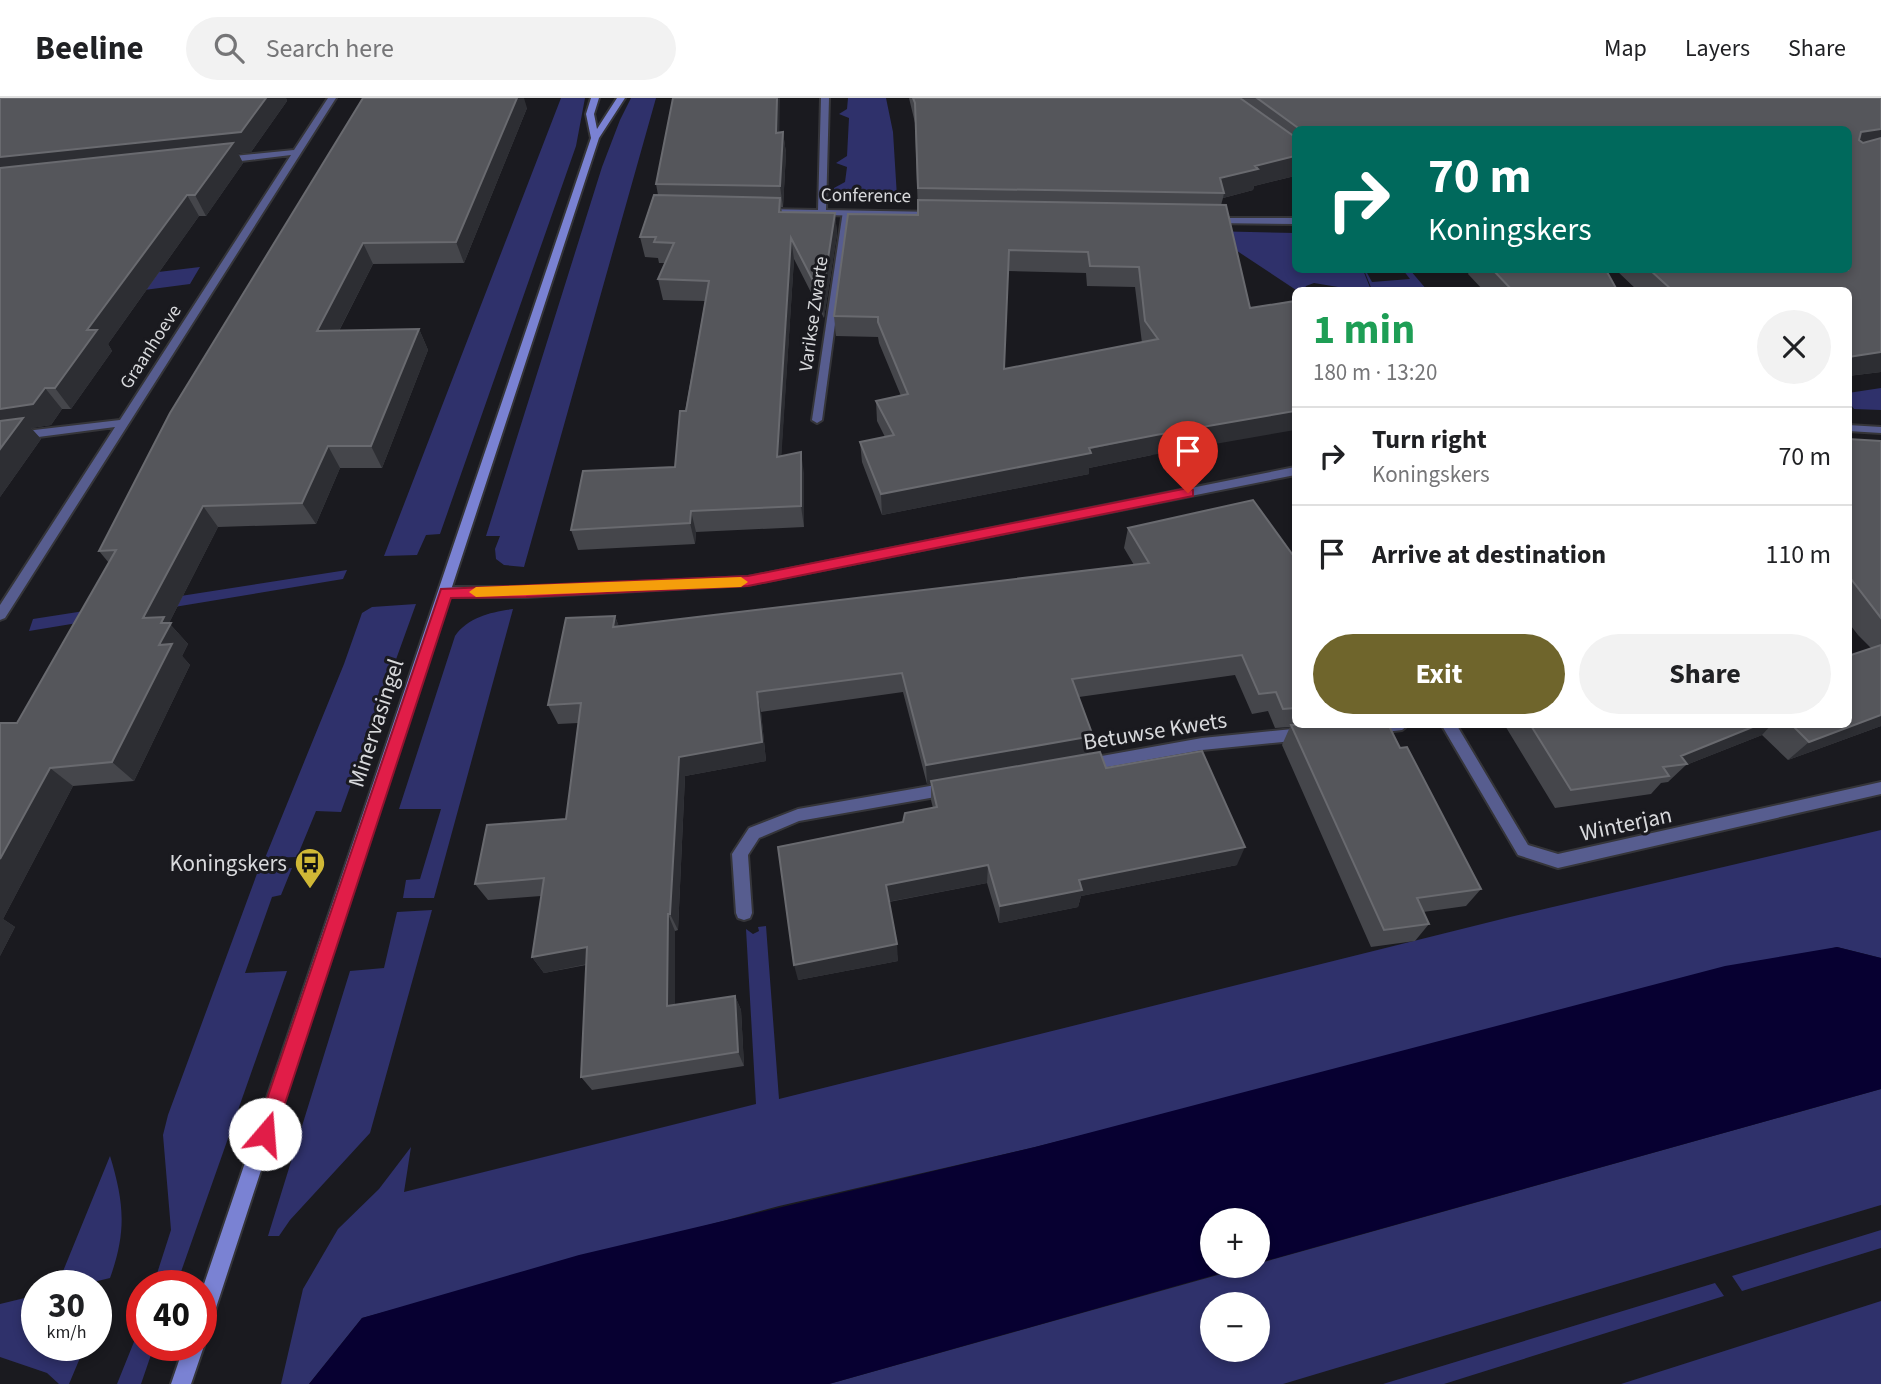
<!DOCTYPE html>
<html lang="en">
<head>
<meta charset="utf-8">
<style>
  body { margin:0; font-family:"Source Sans 3",sans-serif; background:#f2f2f2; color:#202124; height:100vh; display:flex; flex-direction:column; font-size:26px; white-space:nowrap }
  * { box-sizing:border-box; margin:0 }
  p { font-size:23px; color:#757577 }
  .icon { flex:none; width:38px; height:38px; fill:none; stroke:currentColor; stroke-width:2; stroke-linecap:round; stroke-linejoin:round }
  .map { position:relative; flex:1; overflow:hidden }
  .side { position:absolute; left:1292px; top:189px; width:560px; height:441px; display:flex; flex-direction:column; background:#fff; border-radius:10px; box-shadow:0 4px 10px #0003 }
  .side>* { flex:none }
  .top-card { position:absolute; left:1292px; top:28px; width:560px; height:147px; border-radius:10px; box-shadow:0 4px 10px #0003; background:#00695c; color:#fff; overflow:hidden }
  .controls { position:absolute; left:1200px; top:1110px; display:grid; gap:14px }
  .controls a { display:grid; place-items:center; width:70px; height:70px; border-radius:50%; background:#fff; box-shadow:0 4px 10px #0003; font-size:35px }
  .speed { position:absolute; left:21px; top:1172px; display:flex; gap:14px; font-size:35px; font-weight:700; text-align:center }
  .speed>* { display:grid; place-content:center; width:91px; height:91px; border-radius:50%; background:#fff; box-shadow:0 4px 10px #0003; line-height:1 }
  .speed small { font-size:18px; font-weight:400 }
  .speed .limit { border:10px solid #d22; background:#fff; color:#111 }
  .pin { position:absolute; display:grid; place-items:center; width:60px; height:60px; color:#fff; margin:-72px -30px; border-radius:50% 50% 50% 0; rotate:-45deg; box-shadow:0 0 7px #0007 }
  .pin .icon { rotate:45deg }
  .me { position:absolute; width:77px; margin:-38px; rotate:18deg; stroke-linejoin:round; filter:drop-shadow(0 0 5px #0008) }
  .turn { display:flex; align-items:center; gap:24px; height:147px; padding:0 21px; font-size:32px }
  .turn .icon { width:91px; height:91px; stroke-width:2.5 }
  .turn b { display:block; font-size:49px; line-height:60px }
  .round { display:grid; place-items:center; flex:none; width:74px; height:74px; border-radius:37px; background:#f2f2f2 }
  .overview { display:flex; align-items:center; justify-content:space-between; height:119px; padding:0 21px }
  h1 { font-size:42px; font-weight:700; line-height:52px; color:#1e9e55 }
  .primary-button { display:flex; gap:14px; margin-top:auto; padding:14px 21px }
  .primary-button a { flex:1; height:80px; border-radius:42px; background:#6f652c; color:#fff; font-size:28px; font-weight:700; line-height:80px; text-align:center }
  .primary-button a+a { background:#f2f2f2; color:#202124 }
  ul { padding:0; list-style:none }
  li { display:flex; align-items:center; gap:21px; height:98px; padding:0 21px; border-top:2px solid #e0e0e0 }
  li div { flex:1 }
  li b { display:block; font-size:26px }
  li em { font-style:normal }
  header { display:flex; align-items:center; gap:42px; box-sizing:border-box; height:98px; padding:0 35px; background:#fff; border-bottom:2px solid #e0e0e0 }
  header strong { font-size:33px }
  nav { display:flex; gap:38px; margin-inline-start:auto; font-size:24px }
  .search { width:490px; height:63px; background:#f2f2f2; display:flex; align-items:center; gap:18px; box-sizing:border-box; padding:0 24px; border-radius:38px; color:#757577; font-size:26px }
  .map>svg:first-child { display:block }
  .green { fill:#2f316b; fill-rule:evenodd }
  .water { fill:#070031 }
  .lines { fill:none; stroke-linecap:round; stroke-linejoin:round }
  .lane-casing { stroke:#353539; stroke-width:4 }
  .street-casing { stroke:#353539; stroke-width:4 }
  .secondary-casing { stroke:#353539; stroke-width:4 }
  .lane { fill:#575d8f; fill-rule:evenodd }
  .street { fill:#575d8f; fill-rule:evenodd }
  .secondary { fill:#7a82d3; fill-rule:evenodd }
  .wall { fill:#45464b; fill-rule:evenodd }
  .shaded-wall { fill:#2d2e33 }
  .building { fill:#55565b; stroke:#696a6f; stroke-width:2; fill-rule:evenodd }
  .route { fill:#e11d48; stroke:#92132f; stroke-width:2 }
  .slow { fill:#f59e0b }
  .labels { text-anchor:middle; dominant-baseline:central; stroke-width:6; stroke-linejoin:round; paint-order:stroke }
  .far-street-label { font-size:19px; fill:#d8d9dc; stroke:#1a1a1f }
  .street-label { font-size:23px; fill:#d8d9dc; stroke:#1a1a1f }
  .poi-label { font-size:23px; fill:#d8d9dc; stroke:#1a1a1f; text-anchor:end }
</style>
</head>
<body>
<header>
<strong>Beeline</strong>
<div class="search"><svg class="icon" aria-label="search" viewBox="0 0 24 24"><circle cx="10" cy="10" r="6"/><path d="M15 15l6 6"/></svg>Search here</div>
<nav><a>Map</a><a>Layers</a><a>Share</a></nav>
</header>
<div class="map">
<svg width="1881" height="1286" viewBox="0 0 1881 1286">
  <rect width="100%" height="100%" fill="#1a1a1f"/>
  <path class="green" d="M 561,0 L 585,0 L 576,48 L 440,436 L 426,437 L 417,457 L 384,458 Z
    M 631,0 L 656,0 L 524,469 L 504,467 L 496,461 L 495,451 L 500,438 L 486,438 L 602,69 L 620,22 Z
    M 848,0 L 886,0 L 893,34 L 897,99 L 835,98 L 834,90 L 845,84 L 847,69 L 836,65 L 847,58 L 849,20 L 839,16 L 847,11 Z
    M 1207,133 L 1295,135 L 1295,172 L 1363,172 L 1371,192 L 1339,192 L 1338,189 L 1314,185 L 1306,188 L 1304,192 L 1296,192 Z
    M 200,169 L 190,186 L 0,211 L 0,193 Z
    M 1364,172 L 1388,172 L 1366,173 L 1372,184 L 1410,181 L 1403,172 L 1410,172 L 1427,192 L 1372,192 Z
    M 1881,290 L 1881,312 L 1854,311 L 1848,303 L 1848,295 Z
    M 347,472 L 343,481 L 29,533 L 33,521 Z
    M 416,506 L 341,714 L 316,713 L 297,759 L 265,760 L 344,566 L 362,515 L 372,509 Z
    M 513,511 L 434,800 L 403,800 L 406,782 L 420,781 L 441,711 L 399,711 L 455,538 C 468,519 491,514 513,511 Z
    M 1881,732 L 1881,860 L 1837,849 L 1035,1049 L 779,1108 L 362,1220 L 309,1286 L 281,1286 L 303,1191 L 338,1131 L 379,1091 L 411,1049 L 404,1094 L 756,1006 L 746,831 L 753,836 L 759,833 L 758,829 L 766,828 L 779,1001 L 1510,819 Z
    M 292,770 L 281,797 L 272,799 L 245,875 L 287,873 L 176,1188 L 153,1188 L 171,1132 L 163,1037 L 168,1017 L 258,773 Z
    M 432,812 L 370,1035 L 290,1122 L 279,1138 L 268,1138 L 350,873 L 384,870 L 397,814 Z
    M 1881,991 L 1881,1107 L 1283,1286 L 829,1286 ZM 1213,1206 L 1258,1206 L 1258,1251 L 1213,1251 Z
    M 110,1058 C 124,1104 127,1133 110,1180 L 77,1188 L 57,1188 Z
    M 1881,1132 L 1881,1150 L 1742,1193 L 1732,1178 Z
    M 1715,1185 L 1724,1198 L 1444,1286 L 1383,1286 Z
    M 37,1197 L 37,1248 L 85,1248 L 69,1286 L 59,1286 L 47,1275 L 0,1259 L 0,1206 Z
    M 1881,1203 L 1881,1286 L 1621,1286 Z
    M 142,1224 L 142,1248 L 154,1248 L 141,1286 L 117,1286 Z"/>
  <path class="water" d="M 1837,849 L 1881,860 L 1881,991 L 1258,1165 L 1258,1122 L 1213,1122 L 1213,1167 L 1250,1167 L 829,1286 L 309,1286 L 362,1220 L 579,1157 L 1035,1049 L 1725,868 Z"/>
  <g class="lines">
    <g class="lane-casing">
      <path id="lane" d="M 843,113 L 850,115 L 822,322 L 817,325 L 812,322 Z"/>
    </g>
    <g class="street-casing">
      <path id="street" d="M 328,0 L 336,0 L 5,520 L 0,522 L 0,507 L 115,329 L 0,344 L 0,336 L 120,322 L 291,57 L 224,65 L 220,62 L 224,59 L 294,52 Z
        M 821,0 L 829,0 L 826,112 L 935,114 L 939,117 L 938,119 L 760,116 L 760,112 L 763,111 L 818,112 Z
        M 1208,120 L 1295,120 L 1295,126 L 1211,125 L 1207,122 Z
        M 1848,327 L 1881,329 L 1881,335 L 1848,333 Z
        M 1295,369 L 1295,377 L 748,487 L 526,499 L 446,499 L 440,494 L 446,489 L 526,489 L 748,479 Z
        M 1364,626 L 1409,626 L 1402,632 L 1369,636 L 1364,634 L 1362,630 Z
        M 1441,626 L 1456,626 L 1528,747 L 1558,756 L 1881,684 L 1881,696 L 1558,770 L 1518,757 Z
        M 1303,630 L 1308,632 L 1310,636 L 1308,640 L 1303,642 L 1202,652 L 1085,673 L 1080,671 L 1078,667 L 1080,663 L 1085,661 L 1202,640 Z
        M 947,685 L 952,687 L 954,691 L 952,695 L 947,697 L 799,723 L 759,740 L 748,757 L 752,815 L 750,820 L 744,822 L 738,820 L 736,815 L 732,756 L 749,730 L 798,711 Z"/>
    </g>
    <g class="secondary-casing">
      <path id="secondary" d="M 591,0 L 599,0 L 594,16 L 597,31 L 617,0 L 625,0 L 599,40 L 211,1225 L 208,1232 L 201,1235 L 201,1195 L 591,40 L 586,16 Z
        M 201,1242 L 204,1248 L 191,1286 L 171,1286 L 184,1248 L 201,1248 Z"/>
    </g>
    <use href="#lane" class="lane"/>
    <use href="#street" class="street"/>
    <use href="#secondary" class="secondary"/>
  </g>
  <path class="wall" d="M 0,0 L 286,0 L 287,3 L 251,54 L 238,55 L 243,65 L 206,118 L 199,118 L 108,246 L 112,253 L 71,311 L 62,311 L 51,327 L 31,330 L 41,341 L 0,399 Z
    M 363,0 L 527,10 L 464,165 L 373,166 L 339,233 L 419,231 L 428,252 L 382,370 L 340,370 L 316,426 L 218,429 L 169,525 L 188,546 L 182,558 L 190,567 L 134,683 L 73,688 L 3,821 L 15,829 L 0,858 L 17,625 L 109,465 L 99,453 Z
    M 909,0 L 1881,0 L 1881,274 L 1848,278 L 1848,192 L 1637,192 L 1616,172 L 1848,172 L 1848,32 L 1295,32 L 1295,78 L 1254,88 L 1253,92 L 1223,100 L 1152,357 L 1089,370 L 1089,376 L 882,417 L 862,364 L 860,344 L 885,339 L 877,323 L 876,303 L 901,298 L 879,245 L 878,239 L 836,238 L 834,218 L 918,117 L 915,25 ZM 1008,173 L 1086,175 L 1087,188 L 1135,189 L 1142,245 L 1004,271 Z
    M 783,34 L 786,55 L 783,109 L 781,109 L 782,114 L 835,115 L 837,136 L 824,220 L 794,161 L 781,358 L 804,375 L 804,429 L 696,434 L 695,446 L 578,452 L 571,432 L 675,369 L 705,203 L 663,202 L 658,181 L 665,165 L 659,165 L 658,160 L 645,159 L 640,139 L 658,97 L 656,86 L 779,35 Z
    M 1470,172 L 1606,172 L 1617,192 L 1483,192 L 1468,176 Z
    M 1848,341 L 1881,343 L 1881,628 L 1788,662 L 1762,637 L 1686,667 L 1668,684 L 1661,685 L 1651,696 L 1555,710 L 1504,626 L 1848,626 L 1871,550 L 1858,537 L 1848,524 Z
    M 1128,430 L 1295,460 L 1295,626 L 1400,650 L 1481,791 L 1466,808 L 1423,814 L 1429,826 L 1415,843 L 1371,849 L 1282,647 L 1290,629 L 1275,630 L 1268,613 L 1252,616 L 1235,577 L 1079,599 L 1090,656 L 1106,670 L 1237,767 L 1081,798 L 1078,809 L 999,825 L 987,785 L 889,804 L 898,863 L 798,882 L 903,724 L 933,710 L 931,702 L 931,685 L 927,686 L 903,594 L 761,614 L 766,663 L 685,678 L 678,832 L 675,833 L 675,907 L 735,898 L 741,912 L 744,968 L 592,992 L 581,979 L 586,867 L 544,875 L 532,859 L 541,798 L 488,802 L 475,786 L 566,721 L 578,625 L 558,626 L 548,607 L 615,518 L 619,529 L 1134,467 L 1124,450 Z"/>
  <path class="shaded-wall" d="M 266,0 L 286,0 L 287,3 L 251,54 L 238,55 L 243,65 L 206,118 L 195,97 L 0,81 L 0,59 Z
    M 517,0 L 524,0 L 527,10 L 464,165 L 456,144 Z
    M 777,0 L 780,0 L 779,55 L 776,35 Z
    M 1881,31 L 1881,49 L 1848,54 L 1861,34 Z
    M 783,34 L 786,55 L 783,109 L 780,88 Z
    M 1295,58 L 1295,78 L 1254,88 L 1253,92 L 1223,100 L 1224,95 L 1220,80 L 1255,68 Z
    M 187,97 L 199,118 L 108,246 L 112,253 L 71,311 L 55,290 L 87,232 Z
    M 835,115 L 837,136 L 824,220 L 822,200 Z
    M 791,140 L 794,161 L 780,380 L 777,359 Z
    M 363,145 L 373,166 L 328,254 L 317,233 Z
    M 419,231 L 428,252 L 382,370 L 371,348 Z
    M 1881,254 L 1881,274 L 1848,278 L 1848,259 Z
    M 45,290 L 62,311 L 51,327 L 31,330 L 41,341 L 0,399 L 0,311 Z
    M 1295,313 L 1295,332 L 1152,357 L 1089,370 L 1089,376 L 882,417 L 881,396 L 1156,337 Z
    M 328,348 L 340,370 L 316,426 L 302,405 Z
    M 801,354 L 804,375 L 804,429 L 801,408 Z
    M 203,408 L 218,429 L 169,525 L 188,546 L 182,558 L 190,567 L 134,683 L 112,664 L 159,547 L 143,520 Z
    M 691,413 L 696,434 L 695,446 L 690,425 Z
    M 615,518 L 622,538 L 613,529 Z
    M 757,594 L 761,614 L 766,663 L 685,678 L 678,832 L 670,816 L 679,659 Z
    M 1881,617 L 1881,628 L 1788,662 L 1809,644 Z
    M 1760,626 L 1772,626 L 1762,637 L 1686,667 L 1687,666 L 1681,658 Z
    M 1093,638 L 1090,657 L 927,686 L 926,667 Z
    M 50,670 L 73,688 L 3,821 L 15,829 L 0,858 L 0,761 Z
    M 1245,749 L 1237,767 L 1081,798 L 1078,809 L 999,825 L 1000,808 L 1079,782 Z
    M 988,767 L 987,785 L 887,804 L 886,787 Z
    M 668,816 L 675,833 L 675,922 L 667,908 Z
    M 897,846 L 898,863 L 798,882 L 794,867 Z
    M 587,849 L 597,864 L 544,875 L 532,859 Z
    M 735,898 L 741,912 L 744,968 L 738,954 Z"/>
  <path class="building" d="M 0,0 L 266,0 L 241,34 L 0,59 Z
    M 363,0 L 517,0 L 456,144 L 363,145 L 317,233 L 419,231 L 371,348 L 328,348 L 302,405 L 203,408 L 143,520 L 164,519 L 161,525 L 171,525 L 159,547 L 172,546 L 112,664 L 50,670 L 0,761 L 0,625 L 17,625 L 116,452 L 99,453 L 170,315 Z
    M 673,0 L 777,0 L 776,35 L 783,34 L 780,88 L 656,86 Z
    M 913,0 L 1240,0 L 1295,39 L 1295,58 L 1255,68 L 1258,71 L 1220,80 L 1224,95 L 918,90 L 915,5 Z
    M 1257,0 L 1881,0 L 1881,31 L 1861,34 L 1859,42 L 1863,45 L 1881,40 L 1881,254 L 1848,259 L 1848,192 L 1672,192 L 1650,172 L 1848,172 L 1848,32 L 1301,32 Z
    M 233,45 L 195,97 L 187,97 L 87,232 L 97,232 L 55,290 L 45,290 L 33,306 L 0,311 L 0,70 Z
    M 654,97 L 780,100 L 779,114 L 835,115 L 822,200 L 791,140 L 777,359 L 801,354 L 801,408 L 691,413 L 690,425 L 571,432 L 583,373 L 675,369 L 680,313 L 686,313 L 709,183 L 658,181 L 674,145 L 654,144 L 656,139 L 640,139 Z
    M 918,102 L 1226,107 L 1250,210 L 1295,203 L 1295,313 L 1156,337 L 1089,350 L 1091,355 L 881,396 L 860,344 L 894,337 L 876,303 L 908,296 L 878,224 L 878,219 L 834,218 L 848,116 L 918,117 ZM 1009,152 L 1088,154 L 1090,168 L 1139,169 L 1145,223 L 1158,241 L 1004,271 Z
    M 1493,172 L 1606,172 L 1617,192 L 1512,192 Z
    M 23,320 L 0,351 L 0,323 Z
    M 1848,341 L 1881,343 L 1881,520 L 1848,477 Z
    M 1253,402 L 1295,460 L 1295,610 L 1283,611 L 1276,594 L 1259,596 L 1242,557 L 1072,581 L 1093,638 L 926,667 L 902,575 L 757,594 L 762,644 L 679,659 L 670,816 L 668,816 L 667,908 L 735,898 L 738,954 L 581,979 L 587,849 L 532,859 L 544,780 L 475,786 L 487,727 L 566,721 L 581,605 L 548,607 L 566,520 L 615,518 L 613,529 L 1149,465 L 1128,430 Z
    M 1881,547 L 1881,617 L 1809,644 L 1791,626 L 1848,626 L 1848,558 Z
    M 1388,626 L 1400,650 L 1407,649 L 1481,791 L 1417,800 L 1429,826 L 1384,832 L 1291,627 Z
    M 1530,626 L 1760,626 L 1681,658 L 1687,666 L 1663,669 L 1669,678 L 1571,692 Z
    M 1202,653 L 1245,749 L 1079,782 L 1082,792 L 1000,808 L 988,767 L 886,787 L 897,846 L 794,867 L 778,749 L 903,724 L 905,715 L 937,709 L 931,683 L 1100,654 L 1106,670 Z"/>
  <path class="route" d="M 1188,390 L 1193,392 L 1193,398 L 748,488 L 526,499 L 451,500 L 275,1036 L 272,1043 L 265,1046 L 258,1043 L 255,1036 L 441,491 L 748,478 Z"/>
  <path class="slow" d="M 741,479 L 748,484 L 741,489 L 476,499 L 469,494 L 476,489 Z"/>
  <defs>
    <g id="bus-pin" transform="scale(1.575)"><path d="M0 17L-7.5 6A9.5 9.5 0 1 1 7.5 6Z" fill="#d0b836" stroke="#1a1a1f"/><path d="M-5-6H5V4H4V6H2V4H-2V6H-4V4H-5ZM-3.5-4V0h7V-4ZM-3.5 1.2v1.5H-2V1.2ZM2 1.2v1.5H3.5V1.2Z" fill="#111"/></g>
  </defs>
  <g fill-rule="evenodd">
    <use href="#bus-pin" x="310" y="765"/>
  </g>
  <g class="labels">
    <g class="far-street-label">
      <text transform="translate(866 98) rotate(1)">Conference</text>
      <text transform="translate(814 216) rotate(-82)">Varikse Zwarte</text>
      <text transform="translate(151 249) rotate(-57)">Graanhoeve</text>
    </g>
    <g class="street-label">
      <text transform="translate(376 625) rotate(-72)">Minervasingel</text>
      <text transform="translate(1155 633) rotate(-9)">Betuwse Kwets</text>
      <text transform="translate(1626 726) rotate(-12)">Winterjan</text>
    </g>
    <g class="poi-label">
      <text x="287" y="765">Koningskers</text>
    </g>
  </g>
</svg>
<div class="controls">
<a>+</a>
<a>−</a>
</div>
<div class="speed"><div>30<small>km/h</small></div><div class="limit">40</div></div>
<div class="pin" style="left:1188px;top:395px;background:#d93025"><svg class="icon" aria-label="arrive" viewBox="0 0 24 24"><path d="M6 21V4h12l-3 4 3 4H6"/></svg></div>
<svg class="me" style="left:265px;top:1036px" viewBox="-20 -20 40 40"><circle r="19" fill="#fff"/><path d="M0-13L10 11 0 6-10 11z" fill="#e11d48"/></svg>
<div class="top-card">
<div class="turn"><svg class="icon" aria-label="right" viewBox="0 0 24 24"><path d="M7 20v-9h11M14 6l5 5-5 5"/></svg><div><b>70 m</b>Koningskers</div></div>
</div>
<section class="side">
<div class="overview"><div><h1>1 min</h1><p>180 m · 13:20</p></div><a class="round"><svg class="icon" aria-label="close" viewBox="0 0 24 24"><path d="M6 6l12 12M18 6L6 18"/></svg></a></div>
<ul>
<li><svg class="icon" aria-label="right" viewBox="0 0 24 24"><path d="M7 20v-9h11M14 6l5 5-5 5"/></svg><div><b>Turn right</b><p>Koningskers</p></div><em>70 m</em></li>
<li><svg class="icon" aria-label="arrive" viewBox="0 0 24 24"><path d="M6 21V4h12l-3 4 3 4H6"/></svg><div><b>Arrive at destination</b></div><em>110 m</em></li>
</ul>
<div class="primary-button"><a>Exit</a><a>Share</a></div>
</section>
</div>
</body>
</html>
